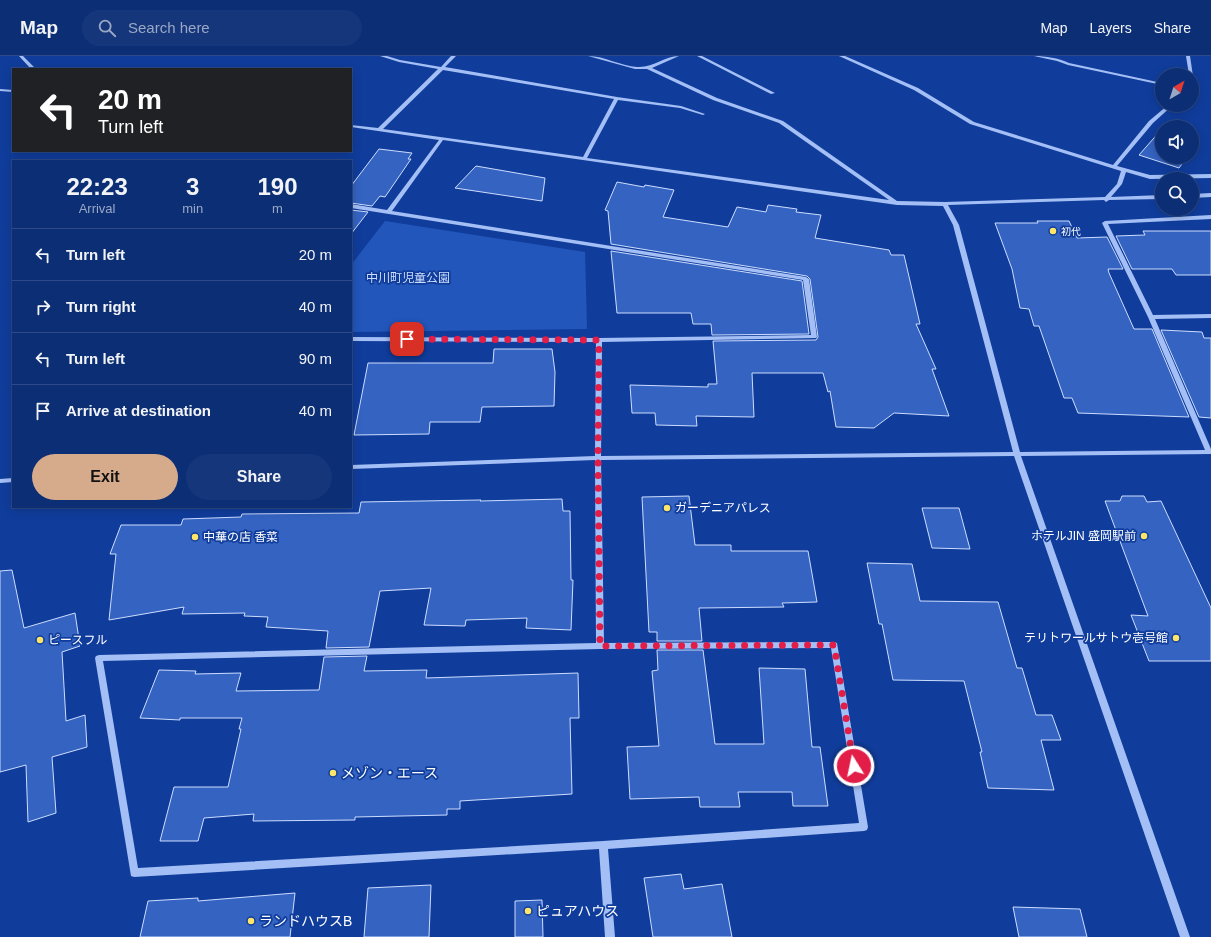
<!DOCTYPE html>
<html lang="en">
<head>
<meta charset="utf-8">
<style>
  body { margin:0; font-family:Arial,"Noto Sans JP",sans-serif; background:#15367a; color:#f1f3f6; height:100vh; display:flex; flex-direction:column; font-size:15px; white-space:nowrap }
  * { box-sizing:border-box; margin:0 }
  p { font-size:13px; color:#9aa8c5 }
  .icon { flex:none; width:22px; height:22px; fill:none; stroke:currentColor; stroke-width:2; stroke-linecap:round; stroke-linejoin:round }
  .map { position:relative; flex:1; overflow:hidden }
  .details { position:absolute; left:12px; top:104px; width:340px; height:348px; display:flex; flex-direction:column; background:#0c2e75; border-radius:0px; box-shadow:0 2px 10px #0003,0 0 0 1px #2c4a87 }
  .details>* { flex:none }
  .banner { position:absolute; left:12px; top:12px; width:340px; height:84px; border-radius:0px; box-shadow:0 2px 10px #0003,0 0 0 1px #2c4a87; background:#202124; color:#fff; overflow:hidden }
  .needle { width:26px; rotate:39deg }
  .fabs { position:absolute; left:1155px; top:12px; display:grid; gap:8px }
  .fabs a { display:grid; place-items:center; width:44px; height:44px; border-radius:50%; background:#0c2e75; box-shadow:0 2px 10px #0003,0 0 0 1px #2c4a87; font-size:20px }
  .pin { position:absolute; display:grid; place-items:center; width:34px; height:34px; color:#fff; margin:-17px; border-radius:8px; box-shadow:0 2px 6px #0006 }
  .me { position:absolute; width:44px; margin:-22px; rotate:350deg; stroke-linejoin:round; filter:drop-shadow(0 0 3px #0008) }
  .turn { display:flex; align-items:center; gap:14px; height:84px; padding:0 20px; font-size:18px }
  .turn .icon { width:52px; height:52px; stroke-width:2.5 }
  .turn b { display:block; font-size:28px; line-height:34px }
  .eta { display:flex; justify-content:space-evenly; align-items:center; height:68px; text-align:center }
  .eta b { font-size:24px; font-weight:800; line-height:28px }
  .action { display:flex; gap:8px; margin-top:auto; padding:8px 20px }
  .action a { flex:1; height:46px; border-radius:24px; background:#d6ab8b; color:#111; font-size:16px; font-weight:800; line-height:46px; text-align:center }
  .action a+a { background:#15367a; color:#f1f3f6 }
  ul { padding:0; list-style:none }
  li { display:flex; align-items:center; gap:12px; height:52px; padding:0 20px; border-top:1px solid #2c4a87 }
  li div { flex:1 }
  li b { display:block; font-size:15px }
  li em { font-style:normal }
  header { display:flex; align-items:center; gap:24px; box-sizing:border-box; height:56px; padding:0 20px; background:#0c2e75; border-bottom:1px solid #2c4a87 }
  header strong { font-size:19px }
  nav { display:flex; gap:22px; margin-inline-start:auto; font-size:14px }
  .search { width:280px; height:36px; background:#15367a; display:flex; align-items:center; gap:10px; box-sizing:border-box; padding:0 14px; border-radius:22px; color:#9aa8c5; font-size:15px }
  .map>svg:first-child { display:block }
  .green { fill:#2256bb }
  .building { fill:#3463c2; stroke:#cdddfe }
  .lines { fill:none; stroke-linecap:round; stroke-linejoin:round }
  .minor { fill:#a4bff5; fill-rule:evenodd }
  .route { stroke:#e11d48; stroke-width:7; stroke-dasharray:0 12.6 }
  .poi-dot { fill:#ffe568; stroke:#103d9c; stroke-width:1.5 }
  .labels { text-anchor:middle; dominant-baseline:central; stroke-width:3.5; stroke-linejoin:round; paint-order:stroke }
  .far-poi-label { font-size:10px; fill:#fff; stroke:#103d9c; text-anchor:start }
  .park-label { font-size:12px; fill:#cdddfe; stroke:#103d9c }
  .poi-label { font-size:12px; fill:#fff; stroke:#103d9c; text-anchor:start }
  .near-poi-label { font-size:14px; fill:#fff; stroke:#103d9c; text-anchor:start }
</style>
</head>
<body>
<header>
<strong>Map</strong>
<div class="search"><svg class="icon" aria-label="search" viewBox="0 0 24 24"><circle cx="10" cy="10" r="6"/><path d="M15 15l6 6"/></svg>Search here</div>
<nav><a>Map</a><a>Layers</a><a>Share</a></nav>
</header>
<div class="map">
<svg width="1211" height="881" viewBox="0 0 1211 881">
  <rect width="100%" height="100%" fill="#103d9c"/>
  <path class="green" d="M 385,165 L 585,196 L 587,273 L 351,276 L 351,209 Z"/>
  <path class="building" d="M 1161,74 L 1162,74 L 1162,101 L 1187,101 L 1179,112 L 1139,99 Z
    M 379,93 L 412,97 L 408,103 L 411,103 L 385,141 L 380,140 L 372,150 L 351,147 L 351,130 Z
    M 476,110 L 545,122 L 542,145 L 455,132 Z
    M 617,126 L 644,131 L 645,129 L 674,134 L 663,161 L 728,171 L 737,151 L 766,156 L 768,149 L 797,153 L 796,156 L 821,159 L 815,182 L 889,194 L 891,199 L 904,199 L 920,268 L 916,268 L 936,313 L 932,313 L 949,360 L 894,357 L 874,372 L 836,371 L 830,335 L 828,336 L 823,317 L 752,317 L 754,361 L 696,360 L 697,370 L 656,369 L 655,357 L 632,357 L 630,329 L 708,331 L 708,328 L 717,328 L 713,285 L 816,284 L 818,281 L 810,223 L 807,220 L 611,188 L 608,155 L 605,154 Z
    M 351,154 L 368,156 L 351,178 Z
    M 1037,165 L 1069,165 L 1077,182 L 1107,181 L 1123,213 L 1108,213 L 1109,217 L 1134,273 L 1152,273 L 1189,361 L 1078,357 L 1072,342 L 1064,342 L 1039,270 L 1034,270 L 1029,253 L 1020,252 L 1012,213 L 995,167 L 1038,167 Z
    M 1143,175 L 1211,175 L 1211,219 L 1176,219 L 1172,213 L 1132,213 L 1116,180 L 1145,179 Z
    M 611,195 L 802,225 L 809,278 L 712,279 L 711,268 L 693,268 L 691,257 L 617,257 Z
    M 1161,274 L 1202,276 L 1204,282 L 1211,282 L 1211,362 L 1199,361 Z
    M 494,293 L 552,293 L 555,316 L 554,350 L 482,351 L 480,366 L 430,366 L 429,378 L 354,379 L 368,307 L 493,307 Z
    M 689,440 L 695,489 L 731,489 L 731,495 L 808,495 L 817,546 L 782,547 L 784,551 L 699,552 L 702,585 L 657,585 L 657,576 L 649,576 L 642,441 Z
    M 1122,440 L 1144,440 L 1147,446 L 1161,445 L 1211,552 L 1211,605 L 1149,605 L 1131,559 L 1148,560 L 1105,445 L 1120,445 Z
    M 562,443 L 563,455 L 570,455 L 571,524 L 573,524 L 571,574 L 526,572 L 527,562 L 466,564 L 465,570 L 424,569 L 431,532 L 380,535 L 369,591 L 326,592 L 328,575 L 266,571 L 268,561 L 244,560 L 245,557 L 182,558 L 184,551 L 109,564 L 116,498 L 110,498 L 121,469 L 181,469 L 183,463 L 241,461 L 242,458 L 359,457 L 361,446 L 481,444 L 480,445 Z
    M 922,452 L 959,452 L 970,493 L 932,492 Z
    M 867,507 L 912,508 L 920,545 L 998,546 L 1017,612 L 1022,612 L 1036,659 L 1052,659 L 1061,684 L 1041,684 L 1054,734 L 988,732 L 980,696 L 982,696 L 964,625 L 893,624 L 882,568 L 879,568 Z
    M 12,514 L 24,572 L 75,557 L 80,590 L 62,596 L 66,665 L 85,659 L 87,691 L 52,701 L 56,757 L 28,766 L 26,709 L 0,716 L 0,515 Z
    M 657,594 L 703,594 L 715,688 L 764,688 L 759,612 L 805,613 L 812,691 L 820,691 L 828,750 L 793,750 L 792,736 L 738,736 L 740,751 L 700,751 L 699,741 L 630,743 L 627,691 L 659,690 L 652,615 L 658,614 Z
    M 367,600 L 364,615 L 427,614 L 426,622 L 578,617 L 579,662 L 570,662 L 572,738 L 460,745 L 460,753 L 447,753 L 447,759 L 355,761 L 355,764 L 253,765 L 254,758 L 204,762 L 198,785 L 160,785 L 174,731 L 228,731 L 241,673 L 239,673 L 242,662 L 180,662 L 180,664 L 140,662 L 159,614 L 196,615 L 195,618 L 241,617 L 236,635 L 319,634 L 324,601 Z
    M 681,818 L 684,833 L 722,828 L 732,881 L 653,881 L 644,822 Z
    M 431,829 L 429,881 L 364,881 L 368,832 Z
    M 295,837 L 290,881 L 140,881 L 148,845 L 198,842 L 198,845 Z
    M 542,844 L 543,881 L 515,881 L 515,845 Z
    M 1013,851 L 1080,853 L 1087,881 L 1019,881 Z"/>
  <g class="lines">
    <path class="minor" d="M 19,0 L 23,0 L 36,13 L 31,13 Z
      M 380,0 L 387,0 L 400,4 L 441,11 L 451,0 L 456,0 L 445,11 L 617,41 L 681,50 L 705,58 L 703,59 L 680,52 L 618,44 L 587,102 L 889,144 L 779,67 L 713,44 L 647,13 L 635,13 L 588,0 C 605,0 620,10 637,11 C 654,12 664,0 679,0 L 652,12 L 717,42 L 783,65 L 897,145 L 945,146 L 1105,141 L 1117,128 L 1121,115 L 970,68 L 914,34 L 839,0 L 845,0 L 918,32 L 974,66 L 1113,109 L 1149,65 L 1168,49 L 1173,49 L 1153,67 L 1117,110 L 1150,119 L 1211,118 L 1211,122 L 1150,123 L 1126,116 L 1122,128 L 1111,141 L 1162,139 L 1162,143 L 1109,144 L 1106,146 L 1104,144 L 948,149 L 959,169 L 1020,396 L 1205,394 L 1148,261 L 1102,167 L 1105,165 L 1211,159 L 1211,163 L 1108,168 L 1153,259 L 1211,258 L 1211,262 L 1155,263 L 1211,393 L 1211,398 L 1021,400 L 1190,881 L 1180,881 L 1014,400 L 601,404 L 604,587 L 834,586 L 837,587 L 868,771 L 867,774 L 864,775 L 608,793 L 615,881 L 605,881 L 599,793 L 134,821 L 131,820 L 95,602 L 96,600 L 99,599 L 596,587 L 595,404 L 351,413 L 351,409 L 595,400 L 596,286 L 351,285 L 351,281 L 599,282 L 811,279 L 803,224 L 351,152 L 351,148 L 387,154 L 439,84 L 351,71 L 351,69 L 378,72 L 438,13 L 399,6 ZM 443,14 L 614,43 L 583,101 L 383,73 ZM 443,84 L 897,149 L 943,150 L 953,169 L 1013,396 L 601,400 L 602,286 L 816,282 L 817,281 L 809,223 L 806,221 L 392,155 ZM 831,592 L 859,767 L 603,785 L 138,812 L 103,605 L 600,593 Z
      M 697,0 L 702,0 L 775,37 L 771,38 Z
      M 1034,0 C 1046,0 1058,2 1069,7 L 1162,27 L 1162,29 L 1068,9 L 1057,5 Z
      M 1186,0 L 1190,0 L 1193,20 L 1189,19 Z
      M 0,33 L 13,34 L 13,36 L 0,35 Z
      M 1211,137 L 1211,141 L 1192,142 L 1192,138 Z
      M 13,422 L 13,426 L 0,427 L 0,423 Z"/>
  </g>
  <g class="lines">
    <path class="route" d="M 407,283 L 599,284 L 598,402 L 600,590 L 834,589 L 854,710"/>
  </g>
  <g class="poi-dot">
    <circle cx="1053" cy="175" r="4"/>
    <circle cx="667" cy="452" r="4"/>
    <circle cx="1144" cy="480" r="4"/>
    <circle cx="195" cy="481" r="4"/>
    <circle cx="1176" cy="582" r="4"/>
    <circle cx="40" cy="584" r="4"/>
    <circle cx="333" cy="717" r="4"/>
    <circle cx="528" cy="855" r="4"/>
    <circle cx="251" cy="865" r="4"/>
  </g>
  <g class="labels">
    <g class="far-poi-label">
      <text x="1061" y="175">初代</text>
    </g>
    <g class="park-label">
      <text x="408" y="222">中川町児童公園</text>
    </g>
    <g class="poi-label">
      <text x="675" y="452">ガーデニアパレス</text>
      <text x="1136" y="480" text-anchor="end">ホテルJIN 盛岡駅前</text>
      <text x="203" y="481">中華の店 香菜</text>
      <text x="1168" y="582" text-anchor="end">テリトワールサトウ壱号館</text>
      <text x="48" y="584">ピースフル</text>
    </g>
    <g class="near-poi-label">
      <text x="341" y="717">メゾン・エース</text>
      <text x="536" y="855">ピュアハウス</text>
      <text x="259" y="865">ランドハウスB</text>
    </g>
  </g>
</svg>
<div class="fabs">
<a><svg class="needle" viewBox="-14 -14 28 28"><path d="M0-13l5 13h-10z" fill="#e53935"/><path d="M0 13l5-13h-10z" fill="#9aa8c5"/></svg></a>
<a><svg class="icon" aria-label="sound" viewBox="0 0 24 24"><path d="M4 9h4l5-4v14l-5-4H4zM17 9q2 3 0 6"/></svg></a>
<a><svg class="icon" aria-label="search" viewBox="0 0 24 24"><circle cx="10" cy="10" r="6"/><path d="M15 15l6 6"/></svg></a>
</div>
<div class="pin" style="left:407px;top:283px;background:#d93025"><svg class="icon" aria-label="arrive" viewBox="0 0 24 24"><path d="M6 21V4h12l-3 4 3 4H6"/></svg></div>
<svg class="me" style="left:854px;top:710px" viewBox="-20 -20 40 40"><circle r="17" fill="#e11d48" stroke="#fff" stroke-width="3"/><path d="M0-11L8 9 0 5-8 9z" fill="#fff"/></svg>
<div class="banner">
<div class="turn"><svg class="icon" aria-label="left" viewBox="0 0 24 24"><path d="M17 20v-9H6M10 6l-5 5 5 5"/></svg><div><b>20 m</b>Turn left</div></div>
</div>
<section class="details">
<div class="eta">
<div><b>22:23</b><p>Arrival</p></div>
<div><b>3</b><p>min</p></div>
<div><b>190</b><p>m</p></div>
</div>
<ul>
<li><svg class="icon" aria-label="left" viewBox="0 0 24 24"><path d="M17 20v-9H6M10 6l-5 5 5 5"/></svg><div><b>Turn left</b></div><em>20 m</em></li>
<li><svg class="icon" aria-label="right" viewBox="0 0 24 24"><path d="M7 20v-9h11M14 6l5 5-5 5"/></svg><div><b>Turn right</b></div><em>40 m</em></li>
<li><svg class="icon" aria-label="left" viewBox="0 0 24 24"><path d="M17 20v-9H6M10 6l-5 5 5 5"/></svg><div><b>Turn left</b></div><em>90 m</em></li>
<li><svg class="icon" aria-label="arrive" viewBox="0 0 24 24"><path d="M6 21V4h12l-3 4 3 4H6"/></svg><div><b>Arrive at destination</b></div><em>40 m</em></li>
</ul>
<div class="action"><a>Exit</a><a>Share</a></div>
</section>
</div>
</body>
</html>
